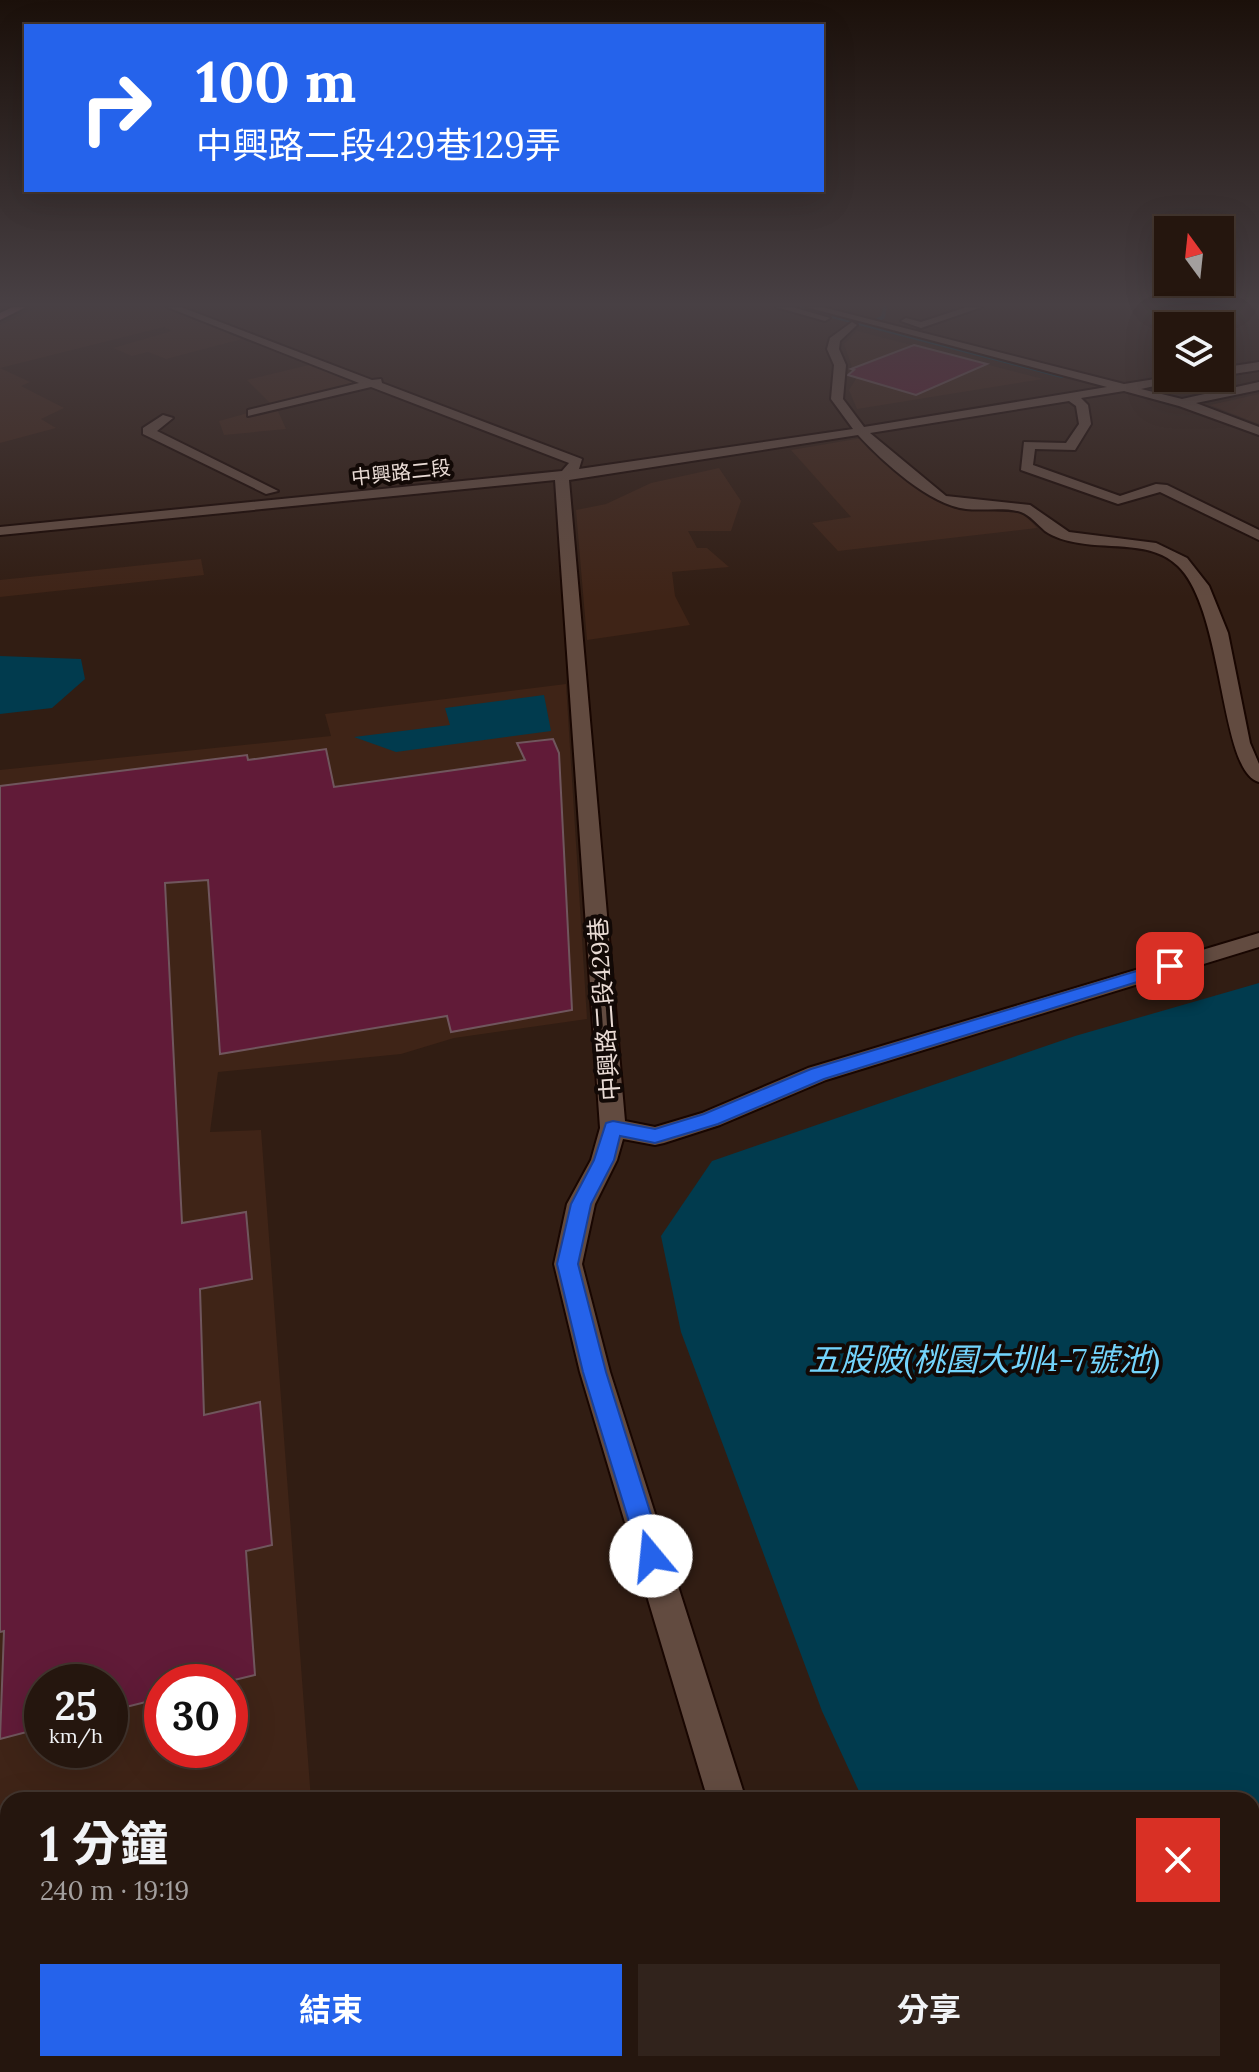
<!DOCTYPE html>
<html lang="zh-TW">
<head>
<meta charset="utf-8">
<style>
  body { margin:0; font-family:Lora,"Noto Sans TC",serif; background:#31231c; color:#f1f3f6; height:100vh; display:flex; flex-direction:column; font-size:30px; white-space:nowrap }
  * { box-sizing:border-box; margin:0 }
  p { font-size:26px; color:#a39f9e }
  .icon { flex:none; width:44px; height:44px; fill:none; stroke:currentColor; stroke-width:2; stroke-linecap:round; stroke-linejoin:round }
  .map { position:relative; flex:1; overflow:hidden }
  .panel { position:absolute; left:0px; top:1792px; width:1260px; height:280px; display:flex; flex-direction:column; background:#25160e; border-radius:24px 24px 0 0; box-shadow:0 8px 32px #0002,0 0 0 2px #42352e }
  .panel>* { flex:none }
  .top-card { position:absolute; left:24px; top:24px; width:800px; height:168px; border-radius:0px; box-shadow:0 8px 32px #0002,0 0 0 2px #42352e; background:#2563eb; color:#fff; overflow:hidden }
  .needle { width:52px; rotate:345deg }
  .fabs { position:absolute; left:1154px; top:216px; display:grid; gap:16px }
  .fabs a { display:grid; place-items:center; width:80px; height:80px; border-radius:0px; background:#25160e; box-shadow:0 8px 32px #0002,0 0 0 2px #42352e; font-size:40px }
  .speed { position:absolute; left:24px; top:1664px; display:flex; gap:16px; font-size:40px; font-weight:700; text-align:center }
  .speed>* { display:grid; place-content:center; width:104px; height:104px; border-radius:50%; background:#25160e; box-shadow:0 8px 32px #0002,0 0 0 2px #42352e; line-height:1 }
  .speed small { font-size:20px; font-weight:400 }
  .speed .limit { border:12px solid #d22; background:#fff; color:#111 }
  .pin { position:absolute; display:grid; place-items:center; width:68px; height:68px; color:#fff; margin:-34px; border-radius:16px; box-shadow:0 4px 12px #0006 }
  .me { position:absolute; width:88px; margin:-44px; rotate:343deg; stroke-linejoin:round; filter:drop-shadow(0 0 6px #0008) }
  .turn { display:flex; align-items:center; gap:28px; height:168px; padding:0 40px; font-size:36px }
  .turn .icon { width:104px; height:104px; stroke-width:2.5 }
  .turn b { display:block; font-size:56px; line-height:68px }
  .round { display:grid; place-items:center; flex:none; width:84px; height:84px; border-radius:0px; background:#31231c }
  .summary { display:flex; align-items:center; justify-content:space-between; height:136px; padding:0 40px }
  h1 { font-size:48px; font-weight:700; line-height:60px }
  .cta { display:flex; gap:16px; margin-top:auto; padding:16px 40px }
  .cta a { flex:1; height:92px; border-radius:0px; background:#2563eb; color:#fff; font-size:32px; font-weight:700; line-height:92px; text-align:center }
  .cta a+a { background:#31231c; color:#f1f3f6 }
  .map>svg:first-child { display:block }
  .built { fill:#3f2417; fill-rule:evenodd }
  .water { fill:#013b4e }
  .lines { fill:none; stroke-linecap:round; stroke-linejoin:round }
  .stream { stroke:#013b4e; stroke-width:4 }
  .building { fill:#611b38; stroke:#70565d; stroke-width:2 }
  .minor-casing { stroke:#180601; stroke-width:4 }
  .major-casing { stroke:#180601; stroke-width:4 }
  .minor { fill:#624b40; fill-rule:evenodd }
  .major { fill:#ae6471; fill-rule:evenodd }
  .route { fill:#2563eb; stroke:#184099; stroke-width:2 }
  .labels { text-anchor:middle; dominant-baseline:central; stroke-width:8; stroke-linejoin:round; paint-order:stroke }
  .far-street-label { font-size:20px; fill:#e9dbd5; stroke:#120906 }
  .street-label { font-size:24px; fill:#e9dbd5; stroke:#120906 }
  .near-water-label { font-size:32px; font-style:italic; fill:#73d4fc; stroke:#120906 }
</style>
</head>
<body>
<div class="map">
<svg width="1259" height="2072" viewBox="0 0 1259 2072">
  <rect width="100%" height="100%" fill="#311d13"/>
  <path class="built" d="M 38,307 L 163,307 L 246,338 L 166,359 L 148,352 L 132,356 L 113,348 L 172,331 L 164,327 L 0,368 L 30,382 L 21,386 L 64,408 L 41,419 L 56,428 L 0,443 L 0,325 Z
    M 857,331 L 1043,379 L 857,409 L 849,390 L 856,379 L 844,344 Z
    M 313,364 L 366,386 L 278,411 L 286,429 L 224,435 L 219,421 L 273,406 L 247,380 Z
    M 1259,394 L 1259,424 L 1210,405 Z
    M 862,438 L 937,501 L 954,506 L 1014,509 L 1021,511 L 1037,528 L 838,551 L 812,523 L 851,517 L 791,450 Z
    M 719,468 L 741,501 L 731,531 L 688,531 L 697,548 L 707,548 L 729,567 L 672,572 L 675,596 L 690,625 L 587,640 L 576,510 L 606,504 L 651,483 Z
    M 201,559 L 204,575 L 0,597 L 0,580 Z
    M 566,684 L 587,1019 L 454,1038 L 401,1054 L 218,1072 L 210,1132 L 261,1130 L 311,1800 L 8,1800 L 8,2064 L 330,2064 L 331,2072 L 0,2072 L 0,770 L 331,736 L 325,714 ZM 42,1682 L 110,1682 L 110,1750 L 42,1750 ZM 162,1682 L 230,1682 L 230,1750 L 162,1750 Z"/>
  <path class="water" d="M 0,656 L 81,659 L 85,679 L 52,708 L 0,714 Z
    M 544,695 L 551,731 L 396,752 L 354,737 L 450,725 L 445,708 Z
    M 1259,983 L 1259,2072 L 989,2072 L 986,2064 L 1252,2064 L 1252,1800 L 863,1800 L 822,1711 L 681,1332 L 661,1236 L 712,1161 L 1075,1036 Z"/>
  <g class="lines">
    <path class="stream" d="M 797,307 L 1062,376
      M 876,321 L 883,317 L 885,307"/>
  </g>
  <path class="building" d="M 914,345 L 987,364 L 916,395 L 848,375 L 854,370 L 851,369 Z
    M 553,739 L 559,753 L 572,1010 L 451,1032 L 447,1016 L 220,1054 L 208,880 L 165,883 L 182,1223 L 246,1212 L 252,1279 L 200,1289 L 204,1415 L 260,1402 L 272,1545 L 246,1551 L 255,1675 L 226,1682 L 162,1682 L 162,1698 L 110,1711 L 110,1682 L 42,1682 L 42,1728 L 0,1739 L 4,1631 L 0,1632 L 0,786 L 247,755 L 248,760 L 326,749 L 334,787 L 525,760 L 517,743 Z"/>
  <g class="lines">
    <g class="minor-casing">
      <path id="minor" d="M 167,307 L 181,307 L 372,380 L 381,379 L 382,383 L 582,459 L 579,469 L 853,429 L 831,399 L 834,365 L 827,349 L 830,338 L 852,322 L 857,325 L 840,341 L 839,349 L 846,365 L 843,399 L 864,427 L 1107,387 L 806,307 L 822,307 L 1124,384 L 1168,377 L 1190,378 L 1141,389 L 1182,399 L 1259,382 L 1259,390 L 1196,403 L 1259,427 L 1259,435 L 1179,406 L 1124,391 L 1081,398 L 1088,405 L 1091,424 L 1075,450 L 1035,449 L 1033,465 L 1120,496 L 1156,484 L 1167,485 L 1259,530 L 1259,540 L 1160,492 L 1118,504 L 1021,470 L 1024,442 L 1066,443 L 1079,424 L 1076,406 L 1069,401 L 870,433 L 946,496 L 1030,505 L 1069,532 L 1156,543 L 1187,558 L 1209,586 L 1228,633 L 1250,743 L 1259,764 L 1259,782 C 1219,772 1225,611 1178,566 C 1152,541 1112,549 1079,543 C 1067,541 1055,538 1045,531 C 1038,525 1030,515 1021,512 C 1005,507 983,511 966,509 C 930,505 883,462 858,435 L 569,480 L 625,1121 L 655,1127 L 702,1113 L 808,1068 L 1259,933 L 1259,947 L 826,1080 L 720,1125 L 664,1143 L 655,1145 L 623,1139 L 617,1160 L 595,1204 L 582,1264 L 610,1372 L 746,1800 L 708,1800 L 580,1372 L 554,1264 L 567,1204 L 591,1160 L 600,1128 L 555,480 L 0,535 L 0,527 L 562,471 L 569,463 L 371,387 L 248,416 L 248,410 L 359,383 Z
        M 776,307 L 792,307 L 830,318 L 825,321 Z
        M 967,307 L 982,307 L 921,328 L 901,321 L 906,318 L 921,322 Z
        M 1259,362 L 1259,370 L 1220,376 L 1220,368 Z
        M 163,415 L 173,418 L 157,431 L 278,491 L 266,494 L 143,434 L 143,428 Z
        M 797,2064 L 839,2064 L 843,2072 L 799,2072 Z"/>
    </g>
    <g class="major-casing">
      <path id="major" d="M 13,307 L 26,307 L 0,320 L 0,313 Z"/>
    </g>
    <use href="#minor" class="minor"/>
    <use href="#major" class="major"/>
  </g>
  <linearGradient id="sky" x2="0" y2="1"><stop stop-color="#1b100a"/><stop offset="0.51" stop-color="#484044"/><stop offset="1" stop-color="#484044" stop-opacity="0"/></linearGradient>
  <rect width="1259" height="597" fill="url(#sky)"/>
  <path class="route" d="M 1170,961 L 1179,966 L 1176,970 L 824,1079 L 718,1124 L 655,1143 L 620,1136 L 614,1160 L 591,1204 L 578,1264 L 606,1372 L 664,1556 L 660,1564 L 651,1567 L 642,1564 L 583,1372 L 557,1264 L 571,1204 L 594,1160 L 606,1123 L 613,1121 L 655,1129 L 704,1114 L 811,1069 Z"/>
  <g class="labels">
    <g class="far-street-label">
      <text transform="translate(401 472) rotate(-6)">中興路二段</text>
    </g>
    <g class="street-label">
      <text transform="translate(604 1009) rotate(-94)">中興路二段429巷</text>
    </g>
    <g class="near-water-label">
      <text x="984" y="1359">五股陂(桃園大圳4-7號池)</text>
    </g>
  </g>
</svg>
<div class="fabs">
<a><svg class="needle" viewBox="-14 -14 28 28"><path d="M0-13l5 13h-10z" fill="#e53935"/><path d="M0 13l5-13h-10z" fill="#a39f9e"/></svg></a>
<a><svg class="icon" aria-label="layers" viewBox="0 0 24 24"><path d="M12 4l9 5-9 5-9-5zM3 14l9 5 9-5"/></svg></a>
</div>
<div class="speed"><div>25<small>km/h</small></div><div class="limit">30</div></div>
<div class="pin" style="left:1170px;top:966px;background:#d93025"><svg class="icon" aria-label="arrive" viewBox="0 0 24 24"><path d="M6 21V4h12l-3 4 3 4H6"/></svg></div>
<svg class="me" style="left:651px;top:1556px" viewBox="-20 -20 40 40"><circle r="19" fill="#fff"/><path d="M0-13L10 11 0 6-10 11z" fill="#2563eb"/></svg>
<div class="top-card">
<div class="turn"><svg class="icon" aria-label="right" viewBox="0 0 24 24"><path d="M7 20v-9h11M14 6l5 5-5 5"/></svg><div><b>100 m</b>中興路二段429巷129弄</div></div>
</div>
<section class="panel">
<div class="summary"><div><h1>1 分鐘</h1><p>240 m · 19:19</p></div><a class="round" style="background:#d93025;color:#fff"><svg class="icon" aria-label="close" viewBox="0 0 24 24"><path d="M6 6l12 12M18 6L6 18"/></svg></a></div>
<div class="cta"><a>結束</a><a>分享</a></div>
</section>
</div>
</body>
</html>
